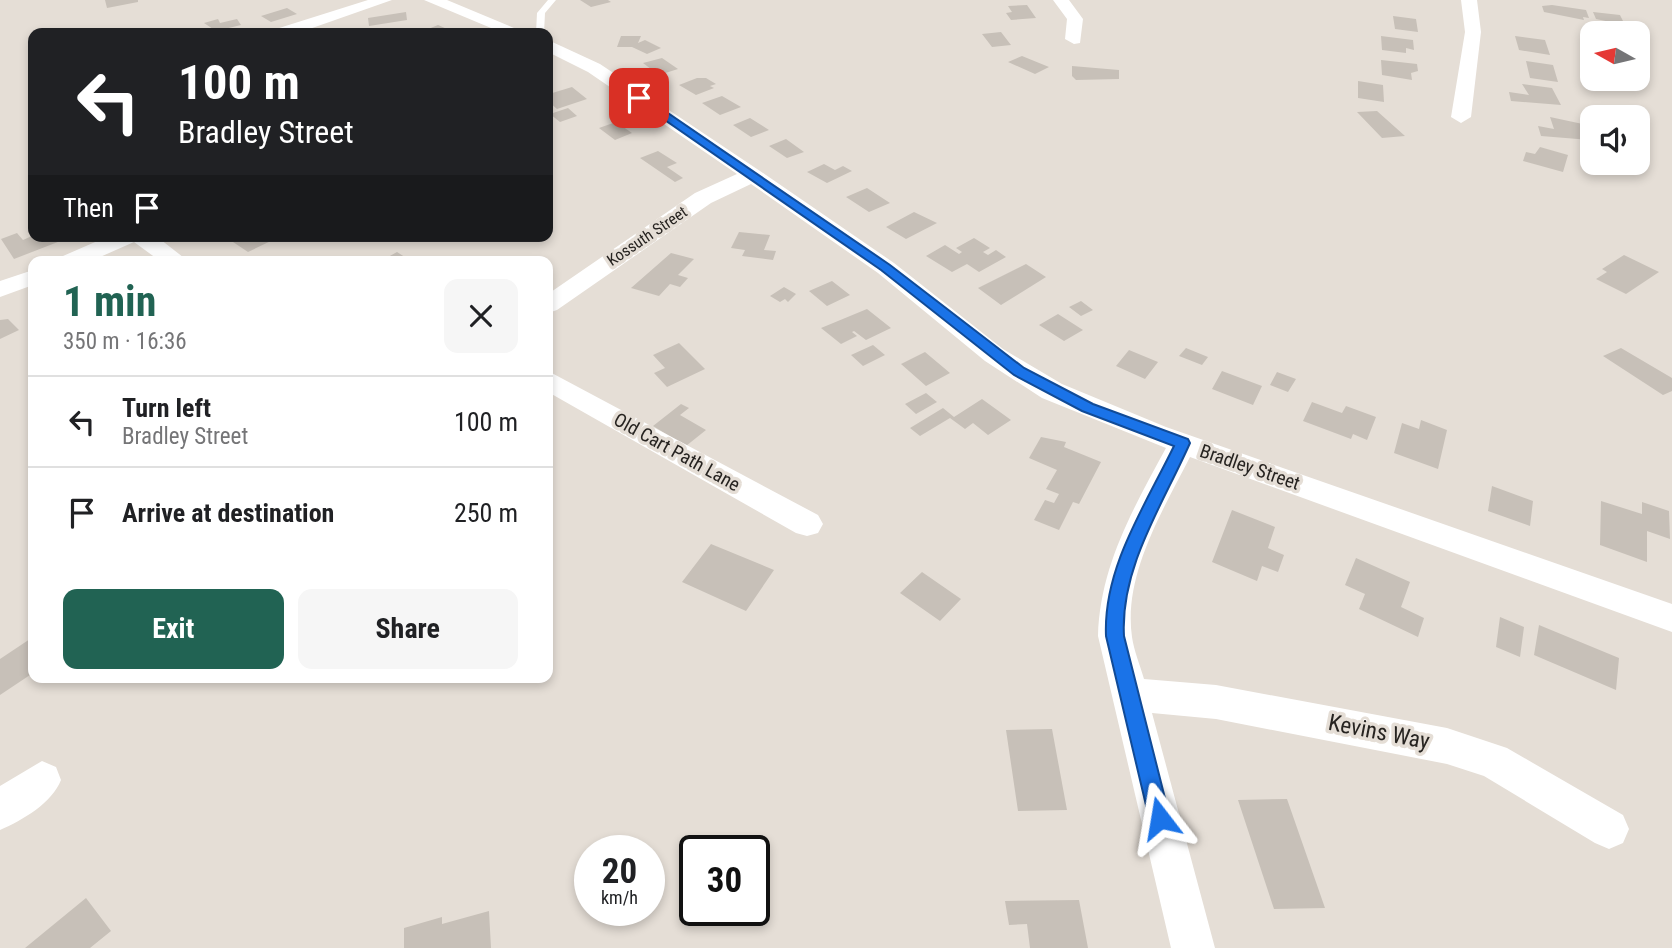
<!DOCTYPE html>
<html lang="en">
<head>
<meta charset="utf-8">
<style>
  body { margin:0; font-family:"Roboto Condensed",sans-serif; background:#f6f6f6; color:#202124; height:100vh; display:flex; flex-direction:column; font-size:26px; white-space:nowrap }
  * { box-sizing:border-box; margin:0 }
  p { font-size:23px; color:#757577 }
  .icon { flex:none; width:38px; height:38px; fill:none; stroke:currentColor; stroke-width:2; stroke-linecap:round; stroke-linejoin:round }
  .map { position:relative; flex:1; overflow:hidden }
  .panel { position:absolute; left:28px; top:256px; width:525px; height:427px; display:flex; flex-direction:column; background:#fff; border-radius:14px; box-shadow:0 4px 10px #0003 }
  .panel>* { flex:none }
  .hud { position:absolute; left:28px; top:28px; width:525px; height:214px; border-radius:14px; box-shadow:0 4px 10px #0003; background:#202124; color:#fff; overflow:hidden }
  .needle { width:46px; rotate:278deg }
  .controls { position:absolute; left:1580px; top:21px; display:grid; gap:14px }
  .controls a { display:grid; place-items:center; width:70px; height:70px; border-radius:14px; background:#fff; box-shadow:0 4px 10px #0003; font-size:35px }
  .speed { position:absolute; left:574px; top:835px; display:flex; gap:14px; font-size:35px; font-weight:700; text-align:center }
  .speed>* { display:grid; place-content:center; width:91px; height:91px; border-radius:50%; background:#fff; box-shadow:0 4px 10px #0003; line-height:1 }
  .speed small { font-size:18px; font-weight:400 }
  .speed .limit { border:4px solid #111; border-radius:10px; background:#fff; color:#111 }
  .pin { position:absolute; display:grid; place-items:center; width:60px; height:60px; color:#fff; margin:-30px; border-radius:14px; box-shadow:0 4px 10px #0006 }
  .me { position:absolute; width:77px; margin:-38px; rotate:346deg; stroke-linejoin:round; filter:drop-shadow(0 0 5px #0008) }
  .turn { display:flex; align-items:center; gap:24px; height:147px; padding:0 35px; font-size:32px }
  .turn .icon { width:91px; height:91px; stroke-width:2.5 }
  .turn b { display:block; font-size:49px; line-height:60px }
  .then { display:flex; align-items:center; height:66px; padding:0 35px; background:#0003; gap:14px; font-size:26px }
  .round { display:grid; place-items:center; flex:none; width:74px; height:74px; border-radius:14px; background:#f6f6f6 }
  .overview { display:flex; align-items:center; justify-content:space-between; height:119px; padding:0 35px }
  h1 { font-size:42px; font-weight:700; line-height:52px; color:#216353 }
  .button { display:flex; gap:14px; margin-top:auto; padding:14px 35px }
  .button a { flex:1; height:80px; border-radius:14px; background:#216353; color:#fff; font-size:28px; font-weight:700; line-height:80px; text-align:center }
  .button a+a { background:#f6f6f6; color:#202124 }
  ul { padding:0; list-style:none }
  li { display:flex; align-items:center; gap:21px; height:91px; padding:0 35px; border-top:2px solid #e0e0e0 }
  li div { flex:1 }
  li b { display:block; font-size:26px }
  li em { font-style:normal }
  .map>svg:first-child { display:block }
  .building { fill:#c7c0b8 }
  .lines { fill:none; stroke-linecap:round; stroke-linejoin:round }
  .lane { fill:#fff; fill-rule:evenodd }
  .street { fill:#fff; fill-rule:evenodd }
  .route { fill:#1a73e8; stroke:#114b97; stroke-width:2 }
  .labels { text-anchor:middle; dominant-baseline:central; stroke-width:7; stroke-linejoin:round; paint-order:stroke }
  .far-street-label { font-size:16px; fill:#262320; stroke:#e5ded6 }
  .street-label { font-size:19px; fill:#262320; stroke:#e5ded6 }
  .near-street-label { font-size:23px; fill:#262320; stroke:#e5ded6 }
</style>
</head>
<body>
<div class="map">
<svg width="1672" height="948" viewBox="0 0 1672 948">
  <rect width="100%" height="100%" fill="#e5ded6"/>
  <path class="building" d="M 105,0 L 138,0 L 138,2 L 107,8 Z
    M 580,0 L 608,0 L 611,2 L 591,7 Z
    M 1027,5 L 1036,18 L 1011,20 L 1006,13 L 1012,12 L 1008,6 Z
    M 1552,5 L 1586,10 L 1589,18 L 1583,17 L 1584,20 L 1544,12 L 1542,6 Z
    M 287,8 L 297,14 L 271,22 L 261,16 Z
    M 406,12 L 407,20 L 369,26 L 368,18 Z
    M 1593,12 L 1620,15 L 1625,25 L 1596,19 Z
    M 1393,16 L 1416,19 L 1418,32 L 1395,29 Z
    M 218,19 L 220,23 L 237,19 L 241,25 L 216,31 L 204,23 Z
    M 438,25 L 456,33 L 421,32 Z
    M 1001,32 L 1011,45 L 992,47 L 982,34 Z
    M 621,36 L 641,36 L 638,43 L 645,40 L 661,48 L 647,54 L 632,47 L 617,47 Z
    M 1381,36 L 1413,40 L 1414,50 L 1406,48 L 1406,53 L 1382,50 Z
    M 1515,36 L 1545,40 L 1550,55 L 1519,50 Z
    M 1022,56 L 1049,67 L 1035,74 L 1008,62 Z
    M 662,58 L 678,69 L 659,75 L 643,63 Z
    M 1381,60 L 1417,64 L 1418,71 L 1411,73 L 1412,80 L 1382,75 Z
    M 1526,61 L 1553,65 L 1558,82 L 1530,78 Z
    M 1072,66 L 1119,70 L 1119,79 L 1076,80 L 1072,76 Z
    M 697,78 L 706,78 L 716,84 L 710,86 L 714,88 L 696,95 L 679,85 Z
    M 1358,81 L 1383,85 L 1384,102 L 1358,98 Z
    M 1522,84 L 1552,88 L 1561,105 L 1511,101 L 1509,92 L 1529,95 Z
    M 572,87 L 587,99 L 557,109 L 548,101 L 552,97 L 549,94 Z
    M 722,96 L 741,107 L 720,115 L 702,103 Z
    M 568,108 L 577,116 L 560,122 L 550,114 Z
    M 1377,111 L 1405,136 L 1382,138 L 1357,112 Z
    M 1550,117 L 1592,126 L 1592,135 L 1588,135 L 1590,140 L 1541,136 L 1538,126 L 1554,129 Z
    M 750,118 L 769,130 L 751,137 L 733,125 Z
    M 616,122 L 632,133 L 615,140 L 599,128 Z
    M 786,139 L 804,152 L 787,158 L 769,146 Z
    M 1540,147 L 1568,155 L 1563,172 L 1523,161 L 1526,152 L 1535,154 Z
    M 658,151 L 677,163 L 667,167 L 683,178 L 675,182 L 640,158 Z
    M 824,164 L 835,170 L 843,166 L 852,171 L 827,183 L 807,172 Z
    M 867,188 L 890,203 L 869,212 L 846,197 Z
    M 914,212 L 937,223 L 906,239 L 886,227 Z
    M 739,232 L 770,235 L 764,250 L 776,251 L 773,260 L 742,256 L 745,250 L 731,248 Z
    M 17,233 L 23,240 L 32,236 L 60,236 L 63,240 L 14,259 L 1,239 Z
    M 224,236 L 271,236 L 275,239 L 248,252 Z
    M 974,238 L 990,248 L 983,252 L 988,255 L 996,250 L 1006,257 L 979,272 L 967,264 L 952,272 L 926,256 L 945,245 L 959,254 L 962,252 L 956,248 Z
    M 397,252 L 411,261 L 381,261 Z
    M 671,253 L 694,259 L 678,275 L 688,278 L 680,287 L 670,284 L 659,296 L 631,288 Z
    M 1624,255 L 1659,272 L 1626,294 L 1596,279 L 1607,272 L 1602,269 Z
    M 1026,264 L 1046,277 L 1001,305 L 978,288 Z
    M 832,281 L 850,295 L 827,306 L 809,291 Z
    M 784,287 L 796,294 L 788,302 L 785,299 L 780,302 L 770,296 Z
    M 1081,301 L 1093,310 L 1081,316 L 1069,307 Z
    M 867,309 L 891,328 L 866,340 L 854,331 L 852,332 L 857,336 L 841,344 L 821,328 Z
    M 1058,314 L 1083,330 L 1064,341 L 1039,325 Z
    M 8,319 L 19,330 L 0,339 L 0,320 Z
    M 679,343 L 705,369 L 667,387 L 654,373 L 665,368 L 653,355 Z
    M 873,345 L 885,355 L 863,366 L 851,355 Z
    M 1186,348 L 1208,357 L 1202,365 L 1179,356 Z
    M 1621,348 L 1672,378 L 1672,391 L 1663,395 L 1603,356 Z
    M 1129,350 L 1158,362 L 1145,379 L 1116,366 Z
    M 925,352 L 950,373 L 926,386 L 901,364 Z
    M 1222,371 L 1262,386 L 1253,405 L 1212,389 Z
    M 1277,372 L 1296,379 L 1288,392 L 1270,385 Z
    M 926,393 L 937,402 L 916,414 L 905,404 Z
    M 982,399 L 1011,420 L 988,435 L 973,423 L 965,429 L 950,418 L 920,436 L 910,428 L 943,408 L 954,417 Z
    M 1312,402 L 1342,413 L 1346,406 L 1376,417 L 1367,440 L 1353,434 L 1351,439 L 1303,421 Z
    M 681,404 L 689,408 L 680,415 L 706,430 L 686,446 L 653,426 Z
    M 1421,420 L 1447,430 L 1438,469 L 1394,453 L 1402,423 L 1419,429 Z
    M 1041,437 L 1066,442 L 1064,447 L 1101,462 L 1079,504 L 1073,502 L 1059,530 L 1034,520 L 1045,500 L 1054,503 L 1059,494 L 1046,489 L 1057,470 L 1029,458 Z
    M 1492,486 L 1533,501 L 1530,526 L 1488,511 Z
    M 1601,501 L 1642,514 L 1642,502 L 1669,511 L 1670,539 L 1647,531 L 1647,562 L 1600,545 Z
    M 1232,510 L 1275,527 L 1268,548 L 1284,555 L 1278,572 L 1262,566 L 1257,581 L 1212,562 Z
    M 711,544 L 774,570 L 746,611 L 682,582 Z
    M 1356,558 L 1410,582 L 1401,607 L 1424,618 L 1418,637 L 1359,609 L 1365,594 L 1345,585 Z
    M 922,572 L 961,599 L 940,621 L 900,593 Z
    M 1500,617 L 1524,627 L 1520,657 L 1496,647 Z
    M 1539,625 L 1619,658 L 1616,690 L 1534,655 Z
    M 33,637 L 33,673 L 0,695 L 0,659 Z
    M 1052,729 L 1067,810 L 1018,811 L 1006,730 Z
    M 1287,799 L 1325,908 L 1274,909 L 1238,800 Z
    M 86,898 L 111,931 L 90,948 L 25,948 Z
    M 1079,900 L 1088,948 L 1030,948 L 1027,924 L 1009,925 L 1005,901 Z
    M 489,911 L 491,948 L 404,948 L 404,928 L 442,917 L 442,924 Z"/>
  <g class="lines">
    <path class="lane" d="M 548,0 L 556,0 L 545,13 L 544,33 L 536,33 L 537,13 Z"/>
    <path class="street" d="M 368,0 L 392,0 L 298,33 L 274,33 L 276,29 Z
      M 424,0 L 447,0 L 526,33 L 503,33 Z
      M 1053,0 L 1069,0 L 1083,19 L 1080,43 L 1074,44 L 1065,39 L 1067,19 Z
      M 1461,0 L 1477,0 L 1481,32 L 1471,117 L 1461,123 L 1451,117 L 1465,32 Z
      M 548,40 L 600,64 L 760,171 L 894,263 L 1003,349 L 1062,384 L 1166,427 L 1672,604 L 1672,632 L 1190,457 C 1163,510 1123,575 1132,637 C 1134,651 1140,665 1144,679 L 1216,685 L 1447,728 L 1507,748 L 1623,815 L 1629,829 L 1623,843 L 1609,849 L 1595,843 L 1484,776 L 1447,764 L 1216,719 L 1152,713 L 1215,948 L 1171,948 L 1098,636 C 1100,566 1133,509 1166,448 L 1042,398 L 985,361 L 878,273 L 751,184 L 711,203 L 557,310 L 548,313 L 548,294 L 695,193 L 737,174 L 588,72 L 548,52 Z
      M 109,236 L 156,236 L 188,261 L 160,261 L 134,242 L 91,261 L 59,261 L 63,256 Z
      M 33,270 L 33,285 L 0,297 L 0,281 Z
      M 548,371 L 818,515 L 823,524 L 818,533 L 807,536 L 796,533 L 548,392 Z
      M 42,761 L 56,767 L 61,780 C 52,803 23,820 0,830 L 0,786 Z"/>
  </g>
  <path class="route" d="M 636,96 L 643,96 L 890,265 L 1024,368 L 1093,404 L 1188,439 L 1190,443 C 1163,504 1120,568 1124,636 L 1170,818 L 1167,826 L 1160,829 L 1152,826 L 1149,818 L 1106,636 C 1103,568 1145,506 1174,446 L 1082,411 L 1014,375 L 881,270 L 636,100 Z"/>
  <g class="labels">
    <g class="far-street-label">
      <text transform="translate(647 236) rotate(-34)">Kossuth Street</text>
    </g>
    <g class="street-label">
      <text transform="translate(677 452) rotate(29)">Old Cart Path Lane</text>
      <text transform="translate(1250 467) rotate(19)">Bradley Street</text>
    </g>
    <g class="near-street-label">
      <text transform="translate(1379 732) rotate(11)">Kevins Way</text>
    </g>
  </g>
</svg>
<div class="controls">
<a><svg class="needle" viewBox="-14 -14 28 28"><path d="M0-13l5 13h-10z" fill="#e53935"/><path d="M0 13l5-13h-10z" fill="#757577"/></svg></a>
<a><svg class="icon" aria-label="sound" viewBox="0 0 24 24"><path d="M4 9h4l5-4v14l-5-4H4zM17 9q2 3 0 6"/></svg></a>
</div>
<div class="speed"><div>20<small>km/h</small></div><div class="limit">30</div></div>
<div class="pin" style="left:639px;top:98px;background:#d93025"><svg class="icon" aria-label="arrive" viewBox="0 0 24 24"><path d="M6 21V4h12l-3 4 3 4H6"/></svg></div>
<svg class="me" style="left:1160px;top:818px" viewBox="-20 -20 40 40"><path d="M0-17L14 15 0 8-14 15z" fill="#1a73e8" stroke="#fff" stroke-width="4"/></svg>
<div class="hud">
<div class="turn"><svg class="icon" aria-label="left" viewBox="0 0 24 24"><path d="M17 20v-9H6M10 6l-5 5 5 5"/></svg><div><b>100 m</b>Bradley Street</div></div>
<div class="then">Then<svg class="icon" aria-label="arrive" viewBox="0 0 24 24"><path d="M6 21V4h12l-3 4 3 4H6"/></svg></div>
</div>
<section class="panel">
<div class="overview"><div><h1>1 min</h1><p>350 m · 16:36</p></div><a class="round"><svg class="icon" aria-label="close" viewBox="0 0 24 24"><path d="M6 6l12 12M18 6L6 18"/></svg></a></div>
<ul>
<li><svg class="icon" aria-label="left" viewBox="0 0 24 24"><path d="M17 20v-9H6M10 6l-5 5 5 5"/></svg><div><b>Turn left</b><p>Bradley Street</p></div><em>100 m</em></li>
<li><svg class="icon" aria-label="arrive" viewBox="0 0 24 24"><path d="M6 21V4h12l-3 4 3 4H6"/></svg><div><b>Arrive at destination</b></div><em>250 m</em></li>
</ul>
<div class="button"><a>Exit</a><a>Share</a></div>
</section>
</div>
</body>
</html>
